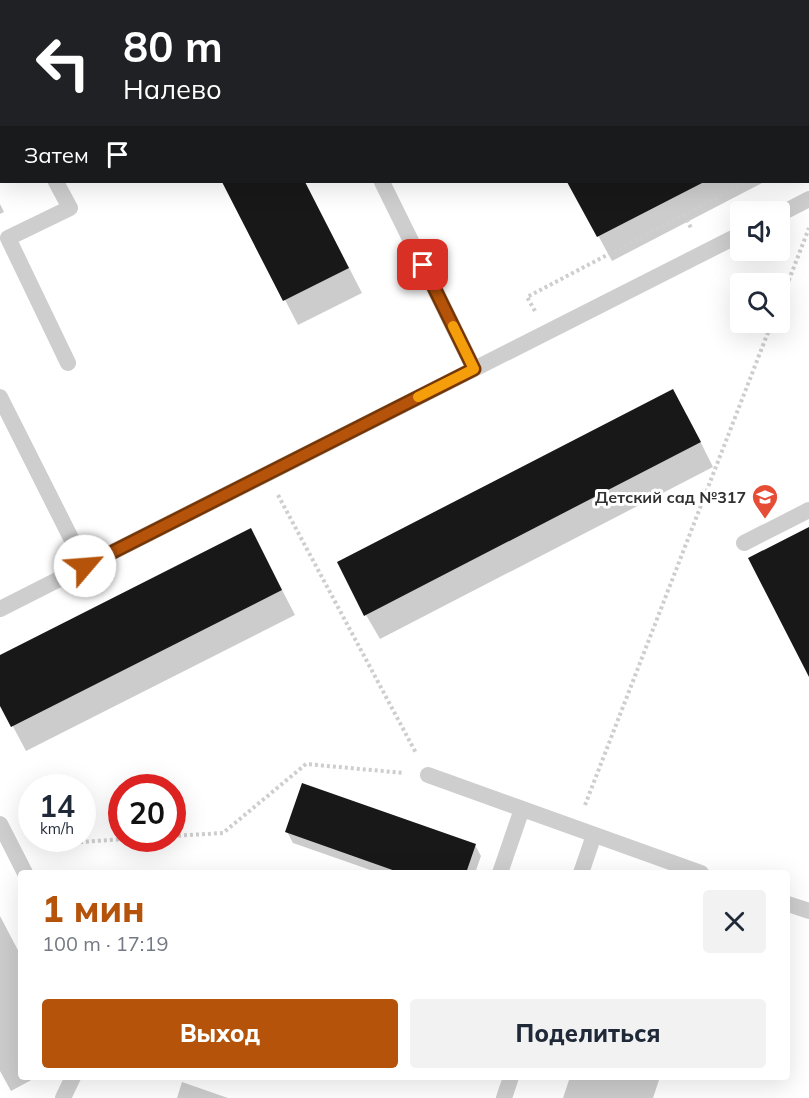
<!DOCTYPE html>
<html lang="ru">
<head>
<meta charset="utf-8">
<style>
  body { margin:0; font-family:Mulish,sans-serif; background:#f2f2f3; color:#1f2937; height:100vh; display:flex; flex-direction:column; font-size:22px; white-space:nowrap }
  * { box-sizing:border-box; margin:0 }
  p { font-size:20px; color:#747a83 }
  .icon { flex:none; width:33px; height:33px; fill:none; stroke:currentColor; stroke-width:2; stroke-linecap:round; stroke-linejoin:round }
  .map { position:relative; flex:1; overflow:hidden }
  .panel { position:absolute; left:18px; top:870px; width:772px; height:210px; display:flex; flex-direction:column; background:#fff; border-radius:6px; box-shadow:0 6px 24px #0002 }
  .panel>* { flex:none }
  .top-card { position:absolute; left:0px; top:0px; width:810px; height:183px; box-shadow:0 6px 24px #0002; background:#202124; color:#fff; overflow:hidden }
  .fabs { position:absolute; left:730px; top:201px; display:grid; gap:12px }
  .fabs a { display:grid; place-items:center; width:60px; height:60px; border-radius:6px; background:#fff; box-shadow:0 6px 24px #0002; font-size:30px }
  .speed { position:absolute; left:18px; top:774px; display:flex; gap:12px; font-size:30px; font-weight:700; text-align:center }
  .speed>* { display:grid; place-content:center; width:78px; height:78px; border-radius:50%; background:#fff; box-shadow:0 6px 24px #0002; line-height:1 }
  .speed small { font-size:15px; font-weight:400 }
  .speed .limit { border:9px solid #d22; background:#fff; color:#111 }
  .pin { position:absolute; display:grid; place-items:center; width:51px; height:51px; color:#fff; margin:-26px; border-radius:12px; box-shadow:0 3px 9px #0006 }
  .me { position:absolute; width:66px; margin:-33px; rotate:63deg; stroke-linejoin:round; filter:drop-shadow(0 0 4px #0008) }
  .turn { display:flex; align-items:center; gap:21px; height:126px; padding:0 24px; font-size:27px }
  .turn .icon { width:78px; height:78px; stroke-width:2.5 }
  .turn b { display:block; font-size:42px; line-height:51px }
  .then { display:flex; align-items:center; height:57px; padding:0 24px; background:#0003; gap:12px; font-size:22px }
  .round { display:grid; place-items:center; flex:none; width:63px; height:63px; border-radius:6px; background:#f2f2f3 }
  .summary { display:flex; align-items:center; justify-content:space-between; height:102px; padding:0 24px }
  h1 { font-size:36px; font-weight:800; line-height:45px; color:#b45309 }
  .cta { display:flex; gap:12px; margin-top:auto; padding:12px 24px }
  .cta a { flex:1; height:69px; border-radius:6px; background:#b45309; color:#fff; font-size:24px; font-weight:800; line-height:69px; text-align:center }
  .cta a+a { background:#f2f2f3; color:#1f2937 }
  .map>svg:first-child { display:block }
  .shadow { fill:#0003 }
  .building { fill:#181818 }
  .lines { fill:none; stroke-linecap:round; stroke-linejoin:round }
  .path { stroke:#cecece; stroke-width:4; stroke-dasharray:3 3; stroke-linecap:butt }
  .lane { stroke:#cecece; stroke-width:16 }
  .route-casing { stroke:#753606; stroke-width:15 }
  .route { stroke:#b45309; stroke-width:10 }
  .slow { stroke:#f59e0b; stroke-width:10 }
  .labels { text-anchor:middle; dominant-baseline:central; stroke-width:6; stroke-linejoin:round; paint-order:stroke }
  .poi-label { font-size:16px; font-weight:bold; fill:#313131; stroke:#fff; text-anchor:end }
</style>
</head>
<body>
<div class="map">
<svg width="809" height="1098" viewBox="0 0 809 1098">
  <rect width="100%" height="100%" fill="#fff"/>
  <path class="shadow" d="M 0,0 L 18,0 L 2,2 L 0,84 Z
    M 192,0 L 212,0 L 213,2 L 189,2 Z
    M 477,0 L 562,0 L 559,2 Z
    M 808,50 L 809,50 L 808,158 Z
    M 224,182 L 305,182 L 362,293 L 298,325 Z
    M 569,182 L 764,182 L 612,261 Z
    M 0,204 L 4,212 L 0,214 Z
    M 687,415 L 713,467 L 380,639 L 366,615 Z
    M 251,530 L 295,615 L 26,751 L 0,702 L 0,657 Z
    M 287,832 L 475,845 L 481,856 L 475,873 L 379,873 L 293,843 Z
    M 0,916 L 21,956 L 21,1077 L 37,1077 L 11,1091 L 0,1071 Z
    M 570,1077 L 660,1077 L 653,1098 L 563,1098 Z
    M 182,1082 L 228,1098 L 177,1098 Z"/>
  <path class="building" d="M 222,182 L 305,182 L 349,268 L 283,301 Z
    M 567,182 L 704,182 L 597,237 Z
    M 673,389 L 701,442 L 364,616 L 337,562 Z
    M 809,527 L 809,677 L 748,558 Z
    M 251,528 L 282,590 L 11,727 L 0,706 L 0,655 Z
    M 302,783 L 476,844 L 466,873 L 401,873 L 285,832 Z"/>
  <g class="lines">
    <path class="path" d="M 106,2 L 109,0
      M 808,148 L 809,148
      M 684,214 L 692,230
      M 780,303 L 809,228
      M 535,311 L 527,297 L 746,182
      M 278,495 L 416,753
      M 585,805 L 772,322
      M 172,836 L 223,833 L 306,764 L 404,773
      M 38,845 L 139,838"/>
    <path class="lane" d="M 293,0 L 294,2
      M 48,2 L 48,0
      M 56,182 L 70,208 L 8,238 L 68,363
      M 382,182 L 474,369
      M 780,214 L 809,199
      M 0,397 L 85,566
      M 744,543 L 809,510
      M 0,609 L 741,234
      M 428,775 L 701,873
      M 0,824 L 25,873
      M 500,873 L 522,809
      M 581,873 L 594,835
      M 788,904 L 809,911
      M 63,1098 L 73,1077
      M 504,1098 L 511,1077"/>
  </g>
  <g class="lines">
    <g class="route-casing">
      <path id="route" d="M 85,566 L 474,369 L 423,265"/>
    </g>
    <use href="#route" class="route"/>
    <path class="slow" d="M 418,397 L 474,369 L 453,326"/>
  </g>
  <defs>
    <g id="school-pin" transform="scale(1.35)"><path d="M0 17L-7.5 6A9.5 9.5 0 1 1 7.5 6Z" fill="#e64d35" stroke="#fff"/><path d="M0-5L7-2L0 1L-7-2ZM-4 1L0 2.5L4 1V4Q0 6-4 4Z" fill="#fff"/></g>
  </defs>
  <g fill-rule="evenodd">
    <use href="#school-pin" x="765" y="497"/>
  </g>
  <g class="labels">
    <g class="poi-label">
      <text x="746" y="497">Детский сад №317</text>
    </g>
  </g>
</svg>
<div class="fabs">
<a><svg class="icon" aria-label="sound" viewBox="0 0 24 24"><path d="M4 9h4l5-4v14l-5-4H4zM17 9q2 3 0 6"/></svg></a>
<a><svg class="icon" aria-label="search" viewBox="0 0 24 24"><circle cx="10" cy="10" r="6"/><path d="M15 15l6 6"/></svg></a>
</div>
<div class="speed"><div>14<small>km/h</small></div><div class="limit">20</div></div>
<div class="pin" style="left:423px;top:265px;background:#d93025"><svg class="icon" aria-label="arrive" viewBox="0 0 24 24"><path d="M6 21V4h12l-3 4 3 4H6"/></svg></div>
<svg class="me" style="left:85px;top:566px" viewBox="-20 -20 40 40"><circle r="19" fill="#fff"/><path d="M0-13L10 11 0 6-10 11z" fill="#b45309"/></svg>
<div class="top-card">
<div class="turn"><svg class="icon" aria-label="left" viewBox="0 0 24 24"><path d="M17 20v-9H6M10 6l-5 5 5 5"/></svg><div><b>80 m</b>Налево</div></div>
<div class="then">Затем<svg class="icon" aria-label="arrive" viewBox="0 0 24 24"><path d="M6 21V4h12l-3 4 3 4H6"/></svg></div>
</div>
<section class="panel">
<div class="summary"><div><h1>1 мин</h1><p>100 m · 17:19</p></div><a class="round"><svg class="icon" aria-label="close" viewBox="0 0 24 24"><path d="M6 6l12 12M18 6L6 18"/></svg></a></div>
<div class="cta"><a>Выход</a><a>Поделиться</a></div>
</section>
</div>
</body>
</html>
